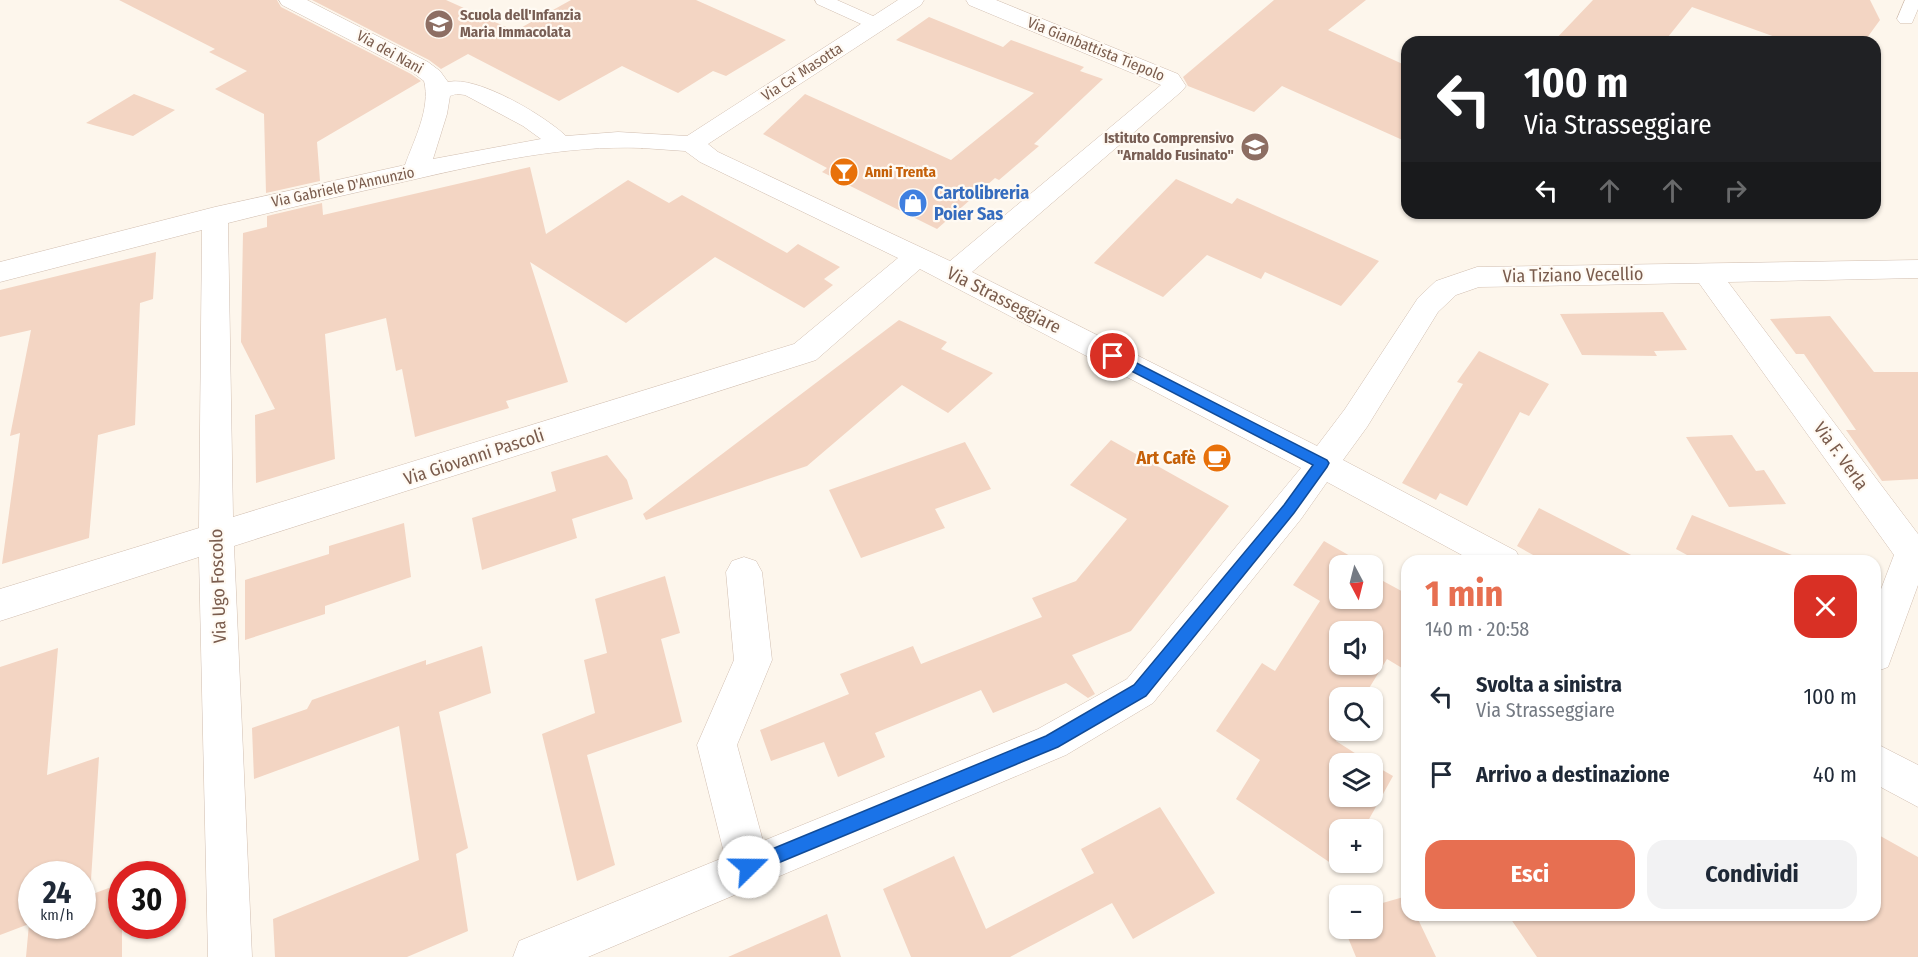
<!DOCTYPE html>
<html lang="it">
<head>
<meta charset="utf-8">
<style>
  body { margin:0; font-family:"Fira Sans Condensed",sans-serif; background:#f2f2f3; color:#1f2937; height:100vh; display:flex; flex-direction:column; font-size:22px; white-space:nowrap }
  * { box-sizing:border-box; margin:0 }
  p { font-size:20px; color:#747a83 }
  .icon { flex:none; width:33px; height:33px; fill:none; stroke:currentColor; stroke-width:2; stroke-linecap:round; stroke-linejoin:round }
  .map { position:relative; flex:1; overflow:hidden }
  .details { position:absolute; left:1401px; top:555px; width:480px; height:366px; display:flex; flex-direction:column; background:#fff; border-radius:18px; box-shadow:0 2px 4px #0004 }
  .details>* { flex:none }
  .banner { position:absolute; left:1401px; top:36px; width:480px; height:183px; border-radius:18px; box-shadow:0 2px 4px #0004; background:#202124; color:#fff; overflow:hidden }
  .needle { width:39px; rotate:173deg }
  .tools { position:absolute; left:1329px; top:555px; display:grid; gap:12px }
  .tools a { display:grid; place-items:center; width:54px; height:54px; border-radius:12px; background:#fff; box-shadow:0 2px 4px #0004; font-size:30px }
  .speed { position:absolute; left:18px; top:861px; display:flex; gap:12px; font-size:30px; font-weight:700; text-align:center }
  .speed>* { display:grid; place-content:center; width:78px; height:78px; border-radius:50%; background:#fff; box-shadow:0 2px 4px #0004; line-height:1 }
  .speed small { font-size:15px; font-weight:400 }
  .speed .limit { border:9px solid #d22; background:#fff; color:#111 }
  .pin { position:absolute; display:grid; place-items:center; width:51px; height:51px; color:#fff; margin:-26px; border:3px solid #fff; border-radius:50%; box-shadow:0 2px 6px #0007 }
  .me { position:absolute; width:66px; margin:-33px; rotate:68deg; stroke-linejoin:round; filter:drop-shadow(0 0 4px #0008) }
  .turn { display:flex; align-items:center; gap:21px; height:126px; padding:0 24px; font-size:27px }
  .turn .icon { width:78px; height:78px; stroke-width:2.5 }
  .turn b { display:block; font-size:42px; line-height:51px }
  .lanes { display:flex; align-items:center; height:57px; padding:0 24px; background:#0003; justify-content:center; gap:30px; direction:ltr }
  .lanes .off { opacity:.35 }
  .round { display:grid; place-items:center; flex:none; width:63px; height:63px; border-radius:18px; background:#f2f2f3 }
  .summary { display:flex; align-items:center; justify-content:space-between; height:102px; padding:0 24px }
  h1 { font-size:36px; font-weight:700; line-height:45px; color:#e76f51 }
  .action { display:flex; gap:12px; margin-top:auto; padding:12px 24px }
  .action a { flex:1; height:69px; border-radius:18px; background:#e76f51; color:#fff; font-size:24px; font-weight:700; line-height:69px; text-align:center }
  .action a+a { background:#f2f2f3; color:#1f2937 }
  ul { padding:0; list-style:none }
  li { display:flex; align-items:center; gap:18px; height:78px; padding:0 24px }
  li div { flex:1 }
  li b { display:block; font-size:22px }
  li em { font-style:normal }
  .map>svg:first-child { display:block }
  .building { fill:#f3d5c3; fill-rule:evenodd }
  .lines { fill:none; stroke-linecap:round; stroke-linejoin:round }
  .service-casing { stroke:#d1beb0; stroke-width:1 }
  .minor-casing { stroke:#d1beb0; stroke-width:1 }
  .service { fill:#fff; fill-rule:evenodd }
  .minor { fill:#fff; fill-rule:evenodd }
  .route { fill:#1a73e8; stroke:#114b97; stroke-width:1.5 }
  .labels { text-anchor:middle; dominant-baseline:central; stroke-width:4.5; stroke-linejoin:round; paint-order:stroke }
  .far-education-label { font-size:15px; font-weight:bold; fill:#785e54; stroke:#fffaf3; text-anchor:start }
  .far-street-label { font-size:15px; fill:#7a5c4d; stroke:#fffaf3 }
  .far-food-label { font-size:15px; font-weight:bold; fill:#c56008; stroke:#fffaf3; text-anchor:start }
  .shop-label { font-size:18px; font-weight:bold; fill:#366cbe; stroke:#fffaf3; text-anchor:start }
  .street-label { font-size:18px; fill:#7a5c4d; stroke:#fffaf3 }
  .food-label { font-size:18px; font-weight:bold; fill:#c56008; stroke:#fffaf3; text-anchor:end }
</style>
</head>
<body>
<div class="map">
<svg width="1918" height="957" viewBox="0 0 1918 957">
  <rect width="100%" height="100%" fill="#fdf6ec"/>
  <path class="building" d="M 119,0 L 277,0 L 281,7 L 411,74 L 421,81 L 317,142 L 320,181 L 266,193 L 264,114 L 215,89 L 247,71 L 209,52 L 215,49 Z
    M 312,0 L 446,0 L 515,31 L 571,0 L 696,0 L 786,40 L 726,76 L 713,71 L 678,93 L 622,66 L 559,101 L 468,54 L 441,69 L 429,60 Z
    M 1274,0 L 1366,0 L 1328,30 L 1407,66 L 1407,142 L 1282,86 L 1254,112 L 1188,86 L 1183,77 Z
    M 1593,0 L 1870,0 L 1880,20 L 1864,42 L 1789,42 L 1692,7 L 1664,42 L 1553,42 Z
    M 929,17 L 1003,47 L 1011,40 L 1084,67 L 1080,71 L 1103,79 L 1034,144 L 1039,146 L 999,180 L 995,178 L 937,229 L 822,172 L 827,168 L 763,134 L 805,94 L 951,160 L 1034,93 L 896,40 Z
    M 134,94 L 175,110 L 133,136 L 86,123 Z
    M 530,167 L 546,234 L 628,180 L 669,203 L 682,195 L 787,253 L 798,244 L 840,267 L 824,279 L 833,285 L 804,308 L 715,257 L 626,323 L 530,262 L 568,382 L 506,401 L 509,408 L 415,437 L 402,369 L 396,371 L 386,318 L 325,334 L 335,459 L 256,483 L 255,415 L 275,409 L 241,342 L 243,233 L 267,227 L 267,216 L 322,203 L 323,215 Z
    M 1176,179 L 1232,204 L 1237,198 L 1379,261 L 1341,306 L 1265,272 L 1261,279 L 1207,255 L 1163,297 L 1094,263 Z
    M 156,252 L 153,299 L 140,303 L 135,425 L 98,435 L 89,538 L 2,564 L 20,433 L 10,436 L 31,330 L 0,337 L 0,290 Z
    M 1663,312 L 1687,350 L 1654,351 L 1657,356 L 1582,355 L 1560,314 Z
    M 1830,316 L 1874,372 L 1918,372 L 1918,479 L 1882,481 L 1846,430 L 1856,430 L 1804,354 L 1796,354 L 1770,319 Z
    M 899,320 L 947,342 L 941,349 L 993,373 L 948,413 L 902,385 L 807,466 L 646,520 L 643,514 Z
    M 1479,351 L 1549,384 L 1529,416 L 1520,412 L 1467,506 L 1440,493 L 1436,500 L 1402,483 L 1463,384 L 1457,382 Z
    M 1732,435 L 1756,471 L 1764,470 L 1786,504 L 1729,507 L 1686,437 Z
    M 1111,440 L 1229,506 L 1131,631 L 1072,655 L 1095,694 L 1088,698 L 1066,683 L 993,713 L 981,690 L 875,733 L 885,757 L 838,777 L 824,742 L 771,761 L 760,730 L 849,694 L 840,674 L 913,646 L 921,664 L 1042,617 L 1032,598 L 1076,581 L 1127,519 L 1070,485 Z
    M 965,442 L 991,489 L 935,509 L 945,528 L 861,558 L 829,490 Z
    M 607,455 L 627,480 L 633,499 L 572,519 L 577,538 L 482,570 L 472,518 L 556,491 L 551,472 Z
    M 1539,508 L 1643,561 L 1544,561 L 1517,546 Z
    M 1692,515 L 1802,559 L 1802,561 L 1698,561 L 1676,549 Z
    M 404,523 L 411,577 L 325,606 L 325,614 L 245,640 L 245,580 L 329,554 L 329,546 Z
    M 1324,541 L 1364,564 L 1340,566 L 1340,598 L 1372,598 L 1372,575 L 1407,594 L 1407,671 L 1387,659 L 1363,698 L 1340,698 L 1340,730 L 1343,730 L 1336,741 L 1372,764 L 1340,764 L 1340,796 L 1372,796 L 1372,764 L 1393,776 L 1363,830 L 1340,830 L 1340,862 L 1345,862 L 1341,870 L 1236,799 L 1260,760 L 1216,731 L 1262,663 L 1275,671 L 1320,601 L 1293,585 ZM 1340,632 L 1372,632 L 1372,664 L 1340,664 Z
    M 665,576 L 680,633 L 661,639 L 682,722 L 587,755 L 615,865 L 577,881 L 542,734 L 595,713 L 584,660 L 607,653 L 595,599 Z
    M 482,646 L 491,693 L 439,712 L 468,848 L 456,854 L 468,931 L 407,957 L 275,957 L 273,919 L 419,860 L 399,726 L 254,779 L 252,728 L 307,709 L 312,700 L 426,660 L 426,665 Z
    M 58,648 L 47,775 L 99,757 L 90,895 L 122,883 L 122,957 L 26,957 L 29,924 L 0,935 L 0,667 ZM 32,874 L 82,874 L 82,926 L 32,926 Z
    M 1160,807 L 1215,893 L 1133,939 L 1112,903 L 1010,957 L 911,957 L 883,889 L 954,856 L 986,929 L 1094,873 L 1081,849 Z
    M 1875,833 L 1918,857 L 1918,957 L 1537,957 L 1508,915 L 1875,915 Z
    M 1407,896 L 1407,915 L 1416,915 L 1436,957 L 1356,957 L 1344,928 L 1372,928 L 1372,906 Z
    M 827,914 L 841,957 L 728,957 Z"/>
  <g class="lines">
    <g class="service-casing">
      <path id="service" d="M 815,0 L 837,0 L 882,20 L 885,24 L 882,28 L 870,28 L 817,4 Z
        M 1905,0 L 1918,0 L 1918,9 L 1912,23 L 1900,23 L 1897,19 Z"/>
    </g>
    <g class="minor-casing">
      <path id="minor" d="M 279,0 L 307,0 L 428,62 L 440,71 L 448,82 C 477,75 545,116 566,136 L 618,132 L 687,136 L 898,0 L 924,0 L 921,5 L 708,144 L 718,152 L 950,261 L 1161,85 L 969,5 L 966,0 L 996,0 L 1178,74 L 1186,86 L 1182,91 L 972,272 L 1317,446 L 1345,409 L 1418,298 L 1436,281 L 1477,267 L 1918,260 L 1918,278 L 1728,282 L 1918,534 L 1918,585 L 1888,667 L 1875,672 L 1875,605 L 1894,555 L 1699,283 L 1479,287 L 1456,295 L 1438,312 L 1367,427 L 1343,460 L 1516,551 L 1521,561 L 1473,561 L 1327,482 L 1301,519 L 1153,703 L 1066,755 L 588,957 L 513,957 L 519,941 L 725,857 L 697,745 L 734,660 L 726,572 L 732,561 L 744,557 L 756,561 L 762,572 L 772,660 L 737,745 L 763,841 L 1038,729 L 1127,679 L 1301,468 L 920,269 L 816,360 L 234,546 L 252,957 L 208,957 L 199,557 L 0,621 L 0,589 L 199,528 L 202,230 L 0,282 L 0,262 L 215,207 L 405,165 C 414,140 431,108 424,81 L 412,72 L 282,5 ZM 457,94 L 465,95 L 523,126 L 541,139 L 433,159 L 447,114 L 450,96 ZM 642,148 L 685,151 L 700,162 L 898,258 L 794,344 L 233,517 L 228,223 C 291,207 353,193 416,179 C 490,162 566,145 642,148 Z
        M 1875,743 L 1918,765 L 1918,807 L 1875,784 Z"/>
    </g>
    <use href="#service" class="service"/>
    <use href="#minor" class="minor"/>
  </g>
  <path class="route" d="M 1113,351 L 1327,460 L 1329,463 L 1327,467 L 1294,513 L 1146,696 L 1058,747 L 749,875 L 743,873 L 740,867 L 743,861 L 1046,736 L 1134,685 L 1284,505 L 1313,465 L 1108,359 L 1106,356 L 1108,353 Z"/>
  <defs>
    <g id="school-disc" transform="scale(1.5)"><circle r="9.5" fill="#8d6e63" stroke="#fffaf3"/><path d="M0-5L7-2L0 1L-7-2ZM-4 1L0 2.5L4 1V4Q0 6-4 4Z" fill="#fff"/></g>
    <g id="bar-disc" transform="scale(1.5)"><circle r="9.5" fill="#e8710a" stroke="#fffaf3"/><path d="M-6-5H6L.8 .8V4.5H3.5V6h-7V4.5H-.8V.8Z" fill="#fff"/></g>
    <g id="shop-disc" transform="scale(1.5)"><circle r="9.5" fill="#3f7fe0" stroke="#fffaf3"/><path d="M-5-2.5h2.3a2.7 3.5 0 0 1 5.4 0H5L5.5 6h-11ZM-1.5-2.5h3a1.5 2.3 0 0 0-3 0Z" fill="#fff"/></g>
    <g id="cafe-disc" transform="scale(1.5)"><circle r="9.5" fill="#e8710a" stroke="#fffaf3"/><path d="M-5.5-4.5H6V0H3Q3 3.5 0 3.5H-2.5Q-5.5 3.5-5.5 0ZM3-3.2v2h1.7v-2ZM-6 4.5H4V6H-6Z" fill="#fff"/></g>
  </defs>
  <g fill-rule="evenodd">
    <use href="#school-disc" x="439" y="24"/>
    <use href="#school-disc" x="1255" y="147"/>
    <use href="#bar-disc" x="844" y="172"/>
    <use href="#shop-disc" x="913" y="203"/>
    <use href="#cafe-disc" x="1217" y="458"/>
  </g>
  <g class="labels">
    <g class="far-education-label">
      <text x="460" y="15">Scuola dell'Infanzia<tspan x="460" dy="17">Maria Immacolata</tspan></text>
      <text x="1234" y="138" text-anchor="end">Istituto Comprensivo<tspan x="1234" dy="17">"Arnaldo Fusinato"</tspan></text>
    </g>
    <g class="far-street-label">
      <text transform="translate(1096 49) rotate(22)">Via Gianbattista Tiepolo</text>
      <text transform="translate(390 52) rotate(29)">Via dei Nani</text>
      <text transform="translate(802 72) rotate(-33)">Via Ca' Masotta</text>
      <text transform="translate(343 187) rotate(-12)">Via Gabriele D'Annunzio</text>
    </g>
    <g class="far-food-label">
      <text x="865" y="172">Anni Trenta</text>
    </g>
    <g class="shop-label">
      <text x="934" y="193">Cartolibreria<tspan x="934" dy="21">Poier Sas</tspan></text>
    </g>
    <g class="street-label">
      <text transform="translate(1573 275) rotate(-1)">Via Tiziano Vecellio</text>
      <text transform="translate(1004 300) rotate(27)">Via Strasseggiare</text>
      <text transform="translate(1841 456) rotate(54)">Via F. Verla</text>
      <text transform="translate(474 457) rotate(-18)">Via Giovanni Pascoli</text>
      <text transform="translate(218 586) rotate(-92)">Via Ugo Foscolo</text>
    </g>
    <g class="food-label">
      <text x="1196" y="458">Art Cafè</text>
    </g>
  </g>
</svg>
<div class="tools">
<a><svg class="needle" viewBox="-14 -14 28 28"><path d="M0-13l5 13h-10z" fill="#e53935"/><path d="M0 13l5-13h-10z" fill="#747a83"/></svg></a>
<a><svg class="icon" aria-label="sound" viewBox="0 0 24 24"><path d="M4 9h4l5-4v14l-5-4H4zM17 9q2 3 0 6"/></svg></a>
<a><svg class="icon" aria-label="search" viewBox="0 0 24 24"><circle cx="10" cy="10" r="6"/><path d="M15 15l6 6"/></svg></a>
<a><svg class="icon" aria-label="layers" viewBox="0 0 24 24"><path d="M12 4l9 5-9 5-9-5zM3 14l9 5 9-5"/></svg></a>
<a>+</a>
<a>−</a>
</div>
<div class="speed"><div>24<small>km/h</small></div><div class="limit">30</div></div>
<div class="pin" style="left:1113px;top:356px;background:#d93025"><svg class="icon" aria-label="arrive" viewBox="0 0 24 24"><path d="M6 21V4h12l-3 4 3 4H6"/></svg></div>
<svg class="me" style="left:749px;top:867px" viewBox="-20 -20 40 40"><circle r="19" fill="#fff"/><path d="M0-13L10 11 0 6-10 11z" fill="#1a73e8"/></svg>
<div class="banner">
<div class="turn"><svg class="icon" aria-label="left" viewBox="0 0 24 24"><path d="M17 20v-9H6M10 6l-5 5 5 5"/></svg><div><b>100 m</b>Via Strasseggiare</div></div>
<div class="lanes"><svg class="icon" aria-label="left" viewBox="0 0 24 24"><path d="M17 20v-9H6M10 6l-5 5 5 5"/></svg><svg class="icon off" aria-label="ahead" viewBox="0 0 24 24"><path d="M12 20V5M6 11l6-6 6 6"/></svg><svg class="icon off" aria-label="ahead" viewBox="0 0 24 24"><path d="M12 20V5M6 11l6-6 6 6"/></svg><svg class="icon off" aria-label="right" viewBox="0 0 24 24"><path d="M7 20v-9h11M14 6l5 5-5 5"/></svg></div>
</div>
<section class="details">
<div class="summary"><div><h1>1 min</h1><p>140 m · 20:58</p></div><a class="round" style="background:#d93025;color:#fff"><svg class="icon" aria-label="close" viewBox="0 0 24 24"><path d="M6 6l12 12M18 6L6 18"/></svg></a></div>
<ul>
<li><svg class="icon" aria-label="left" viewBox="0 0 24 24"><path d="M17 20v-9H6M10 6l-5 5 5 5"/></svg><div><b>Svolta a sinistra</b><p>Via Strasseggiare</p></div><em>100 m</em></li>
<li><svg class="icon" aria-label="arrive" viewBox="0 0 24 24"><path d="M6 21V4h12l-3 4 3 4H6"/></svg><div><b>Arrivo a destinazione</b></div><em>40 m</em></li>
</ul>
<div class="action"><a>Esci</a><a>Condividi</a></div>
</section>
</div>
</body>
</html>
